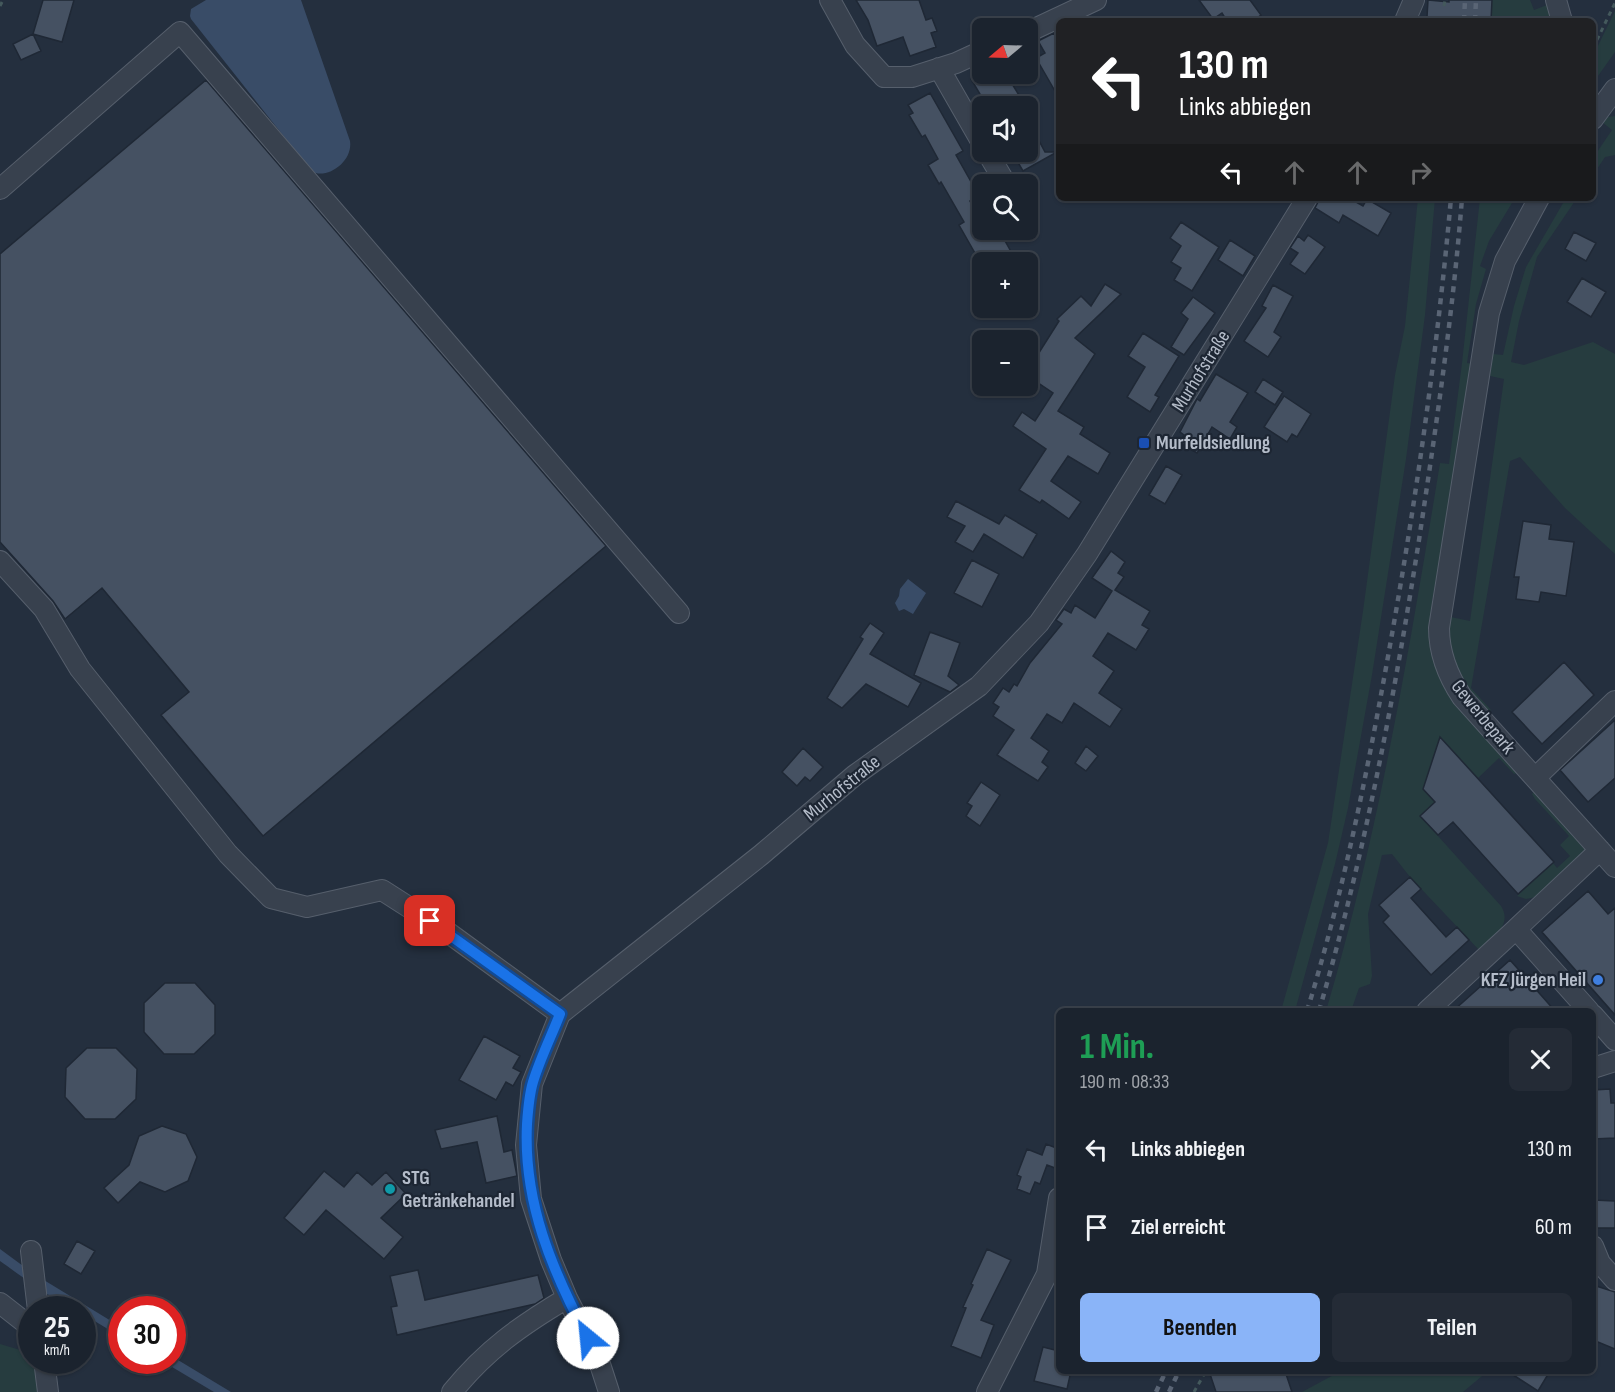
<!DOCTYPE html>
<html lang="de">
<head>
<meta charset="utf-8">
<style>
  body { margin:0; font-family:"Sofia Sans Condensed",sans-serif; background:#242b36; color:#f1f3f6; height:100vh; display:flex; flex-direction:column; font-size:22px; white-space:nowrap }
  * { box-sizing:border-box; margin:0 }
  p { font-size:20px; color:#a0a4aa }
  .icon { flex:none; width:33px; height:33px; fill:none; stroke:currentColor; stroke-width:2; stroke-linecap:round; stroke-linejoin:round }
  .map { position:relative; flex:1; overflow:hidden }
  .drawer { position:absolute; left:1056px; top:1008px; width:540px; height:366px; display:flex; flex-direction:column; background:#1b232e; border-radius:9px; box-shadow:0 2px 4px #0004,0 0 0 2px #39404a }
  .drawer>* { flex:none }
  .hud { position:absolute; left:1056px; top:18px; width:540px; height:183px; border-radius:9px; box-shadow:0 2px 4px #0004,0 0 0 2px #39404a; background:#202124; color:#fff; overflow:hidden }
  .needle { width:39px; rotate:251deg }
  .tools { position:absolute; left:972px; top:18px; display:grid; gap:12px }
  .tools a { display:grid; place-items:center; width:66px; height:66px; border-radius:9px; background:#1b232e; box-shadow:0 2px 4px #0004,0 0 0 2px #39404a; font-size:30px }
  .speed { position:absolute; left:18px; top:1296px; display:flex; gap:12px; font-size:30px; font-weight:700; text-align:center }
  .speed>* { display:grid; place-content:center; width:78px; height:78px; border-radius:50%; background:#1b232e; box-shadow:0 2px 4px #0004,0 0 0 2px #39404a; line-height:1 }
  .speed small { font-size:15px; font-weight:400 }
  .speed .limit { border:9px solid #d22; background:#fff; color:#111 }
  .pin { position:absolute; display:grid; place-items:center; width:51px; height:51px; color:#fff; margin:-26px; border-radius:12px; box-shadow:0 3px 9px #0006 }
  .me { position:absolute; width:66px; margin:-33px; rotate:332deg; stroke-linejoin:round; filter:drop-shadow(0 0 4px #0008) }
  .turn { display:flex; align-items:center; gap:21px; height:126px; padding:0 24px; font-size:27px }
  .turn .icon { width:78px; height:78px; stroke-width:2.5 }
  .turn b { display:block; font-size:42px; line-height:51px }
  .lanes { display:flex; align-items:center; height:57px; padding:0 24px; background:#0003; justify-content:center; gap:30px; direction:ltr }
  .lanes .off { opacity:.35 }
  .round { display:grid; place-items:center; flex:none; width:63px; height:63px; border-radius:9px; background:#242b36 }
  .summary { display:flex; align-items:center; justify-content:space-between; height:102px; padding:0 24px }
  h1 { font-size:36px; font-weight:700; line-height:45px; color:#1e9e55 }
  .button { display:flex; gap:12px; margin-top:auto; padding:12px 24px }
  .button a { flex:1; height:69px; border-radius:9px; background:#8ab4f8; color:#111; font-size:24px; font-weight:700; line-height:69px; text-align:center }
  .button a+a { background:#242b36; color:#f1f3f6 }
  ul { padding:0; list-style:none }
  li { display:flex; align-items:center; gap:18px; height:78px; padding:0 24px }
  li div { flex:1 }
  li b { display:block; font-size:22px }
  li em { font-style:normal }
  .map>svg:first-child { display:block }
  .green { fill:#263c3f }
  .water { fill:#394c67 }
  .building { fill:#455162; stroke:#1f2835; stroke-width:1.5 }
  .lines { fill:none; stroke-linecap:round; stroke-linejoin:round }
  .minor-casing { stroke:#565f6c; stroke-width:22 }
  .path { stroke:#44595c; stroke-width:3; stroke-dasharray:4.5 4.5; stroke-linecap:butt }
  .minor { stroke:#38414e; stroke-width:20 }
  .rail { stroke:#5a6575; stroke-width:4.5; stroke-dasharray:6 6; stroke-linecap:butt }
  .route-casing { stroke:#114b97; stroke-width:15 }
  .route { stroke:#1a73e8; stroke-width:10 }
  .transit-dot { fill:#1a4fb4; stroke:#1d2633; stroke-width:2 }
  .shop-dot { fill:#3f7fe0; stroke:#1d2633; stroke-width:2 }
  .culture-dot { fill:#0f9aa8; stroke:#1d2633; stroke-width:2 }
  .labels { text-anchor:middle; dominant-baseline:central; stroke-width:4.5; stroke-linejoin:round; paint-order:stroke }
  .street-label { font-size:20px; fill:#b4bcc9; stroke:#1d2633 }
  .poi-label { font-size:20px; font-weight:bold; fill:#b4bcc9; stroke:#1d2633; text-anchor:start }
</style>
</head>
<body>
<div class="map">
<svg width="1615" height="1392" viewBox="0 0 1615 1392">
  <rect width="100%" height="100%" fill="#242f3e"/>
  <path class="green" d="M 1492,0 L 1530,0 L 1534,10 L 1547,5 L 1552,21 L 1491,21 Z
    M 1615,11 L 1615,52 L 1593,83 L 1593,56 Z
    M 1615,116 L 1615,155 L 1605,157 L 1593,175 L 1593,158 L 1612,130 L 1602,122 L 1608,117 Z
    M 1418,198 L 1435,198 L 1425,315 L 1406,459 L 1372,675 L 1348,808 L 1335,864 L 1295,1011 L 1281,1011 L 1328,843 L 1363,611 L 1395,375 L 1405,326 Z
    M 1480,198 L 1515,198 L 1489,241 L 1480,266 L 1486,269 L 1476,304 L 1467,363 L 1474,364 L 1432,602 L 1437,607 L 1434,643 L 1519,772 L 1514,774 L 1499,758 L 1478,778 L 1440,738 L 1423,789 L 1435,802 L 1420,816 L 1501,906 C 1513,925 1492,939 1480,951 L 1410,877 L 1392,854 L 1382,855 L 1368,914 L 1372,976 L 1370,984 L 1359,988 L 1351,1011 L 1326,1011 C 1379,832 1410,647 1440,463 L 1449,464 L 1462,363 Z
    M 1566,198 L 1577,198 L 1537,257 L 1519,321 L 1511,362 L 1524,365 L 1593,342 L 1615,354 L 1615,554 L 1565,508 L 1520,457 L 1510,461 L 1471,688 L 1491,710 L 1490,713 L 1482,710 L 1450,662 L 1446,616 L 1470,621 L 1504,379 L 1490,376 L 1493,354 L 1503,355 L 1514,306 L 1526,267 Z
    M 1536,790 L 1585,846 L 1584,854 L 1536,897 L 1526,899 L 1517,896 L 1553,863 L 1557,868 L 1570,856 L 1560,845 L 1569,836 L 1535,799 L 1532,794 Z
    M 0,1344 L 30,1353 L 40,1392 L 0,1392 Z
    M 1341,1371 L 1488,1371 L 1463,1392 L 1302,1392 Z"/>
  <path class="water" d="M 206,0 L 301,0 L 350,141 C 353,160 330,179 312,172 L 191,19 L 190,16 L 191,9 Z
    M 908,579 L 926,593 L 913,614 L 904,609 L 899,611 L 895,603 L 899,596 L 900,589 Z
    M 0,1249 L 34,1274 L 121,1327 L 121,1337 L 83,1314 L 82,1310 C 64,1309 17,1273 0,1261 Z
    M 173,1357 L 231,1392 L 214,1392 L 162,1361 L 172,1360 Z"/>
  <path class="building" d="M 43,0 L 74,0 L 62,42 L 33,34 Z
    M 856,0 L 919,0 L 926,20 L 932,18 L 937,31 L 931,33 L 936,47 L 910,56 L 903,37 L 877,46 L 868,20 Z
    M 1199,0 L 1250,0 L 1261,15 L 1253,21 L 1227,21 L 1222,13 L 1213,19 Z
    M 1428,0 L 1449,2 L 1449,0 L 1492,0 L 1491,21 L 1440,21 L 1440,17 L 1427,17 Z
    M 1054,33 L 1059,41 L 1059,98 L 1036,58 L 1045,53 L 1038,41 Z
    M 33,34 L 41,51 L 21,60 L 13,44 Z
    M 980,74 L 1006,74 L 1022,100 L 1011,106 L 987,106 L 971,79 Z
    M 206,80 L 606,546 L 263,836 L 161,715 L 189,692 L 102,588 L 65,619 L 53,601 L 0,542 L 0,254 Z
    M 930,93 L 963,151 L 956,155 L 979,196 L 970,201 L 982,224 L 982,230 L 999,230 L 1014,257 L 1004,262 L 980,262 L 959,225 L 964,222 L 941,182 L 939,184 L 928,165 L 938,159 L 925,135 L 922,137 L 909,115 L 913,113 L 908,105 Z
    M 1028,120 L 1045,152 L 1057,152 L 1023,171 L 1012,152 L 1028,152 Z
    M 1320,198 L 1349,198 L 1363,206 L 1367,199 L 1391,213 L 1378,236 L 1343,215 L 1339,223 L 1315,208 Z
    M 1181,222 L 1219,247 L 1192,291 L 1174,280 L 1181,268 L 1171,262 L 1181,246 L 1170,238 Z
    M 1574,232 L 1596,243 L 1586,261 L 1565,249 Z
    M 1308,235 L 1325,247 L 1305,274 L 1290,264 L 1298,253 L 1290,248 L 1298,236 L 1304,241 Z
    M 1230,240 L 1255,256 L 1243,276 L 1218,260 Z
    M 1582,278 L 1606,292 L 1591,317 L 1567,302 Z
    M 1105,284 L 1121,294 L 1075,338 L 1095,354 L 1058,411 L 1084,427 L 1080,434 L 1110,453 L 1098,474 L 1068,456 L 1051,481 L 1081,502 L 1069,519 L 1042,500 L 1040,503 L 1019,490 L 1046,449 L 1013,426 L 1022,412 L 1035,421 L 1053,393 L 1028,376 L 1028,370 L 1059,321 L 1057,319 L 1081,296 L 1091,306 Z
    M 1273,285 L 1293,296 L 1274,332 L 1281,337 L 1268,357 L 1244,341 L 1266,308 L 1262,306 Z
    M 1193,297 L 1215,313 L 1184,355 L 1171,347 L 1188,319 L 1181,313 Z
    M 1143,333 L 1179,356 L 1155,395 L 1159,397 L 1150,412 L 1127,397 L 1145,367 L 1128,356 Z
    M 1216,374 L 1248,393 L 1230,422 L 1237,427 L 1230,439 L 1212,427 L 1197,453 L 1180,443 L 1184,435 L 1180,432 L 1197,399 L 1200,401 Z
    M 1263,379 L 1283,392 L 1275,405 L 1255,392 Z
    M 1284,396 L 1311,414 L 1297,437 L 1292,434 L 1287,442 L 1264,427 Z
    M 1166,466 L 1182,475 L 1165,504 L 1149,495 Z
    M 956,501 L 999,524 L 1005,515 L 1037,534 L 1023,558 L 984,534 L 973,552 L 955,542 L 965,526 L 947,517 Z
    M 1523,521 L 1551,525 L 1549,539 L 1574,542 L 1566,596 L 1541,592 L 1539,602 L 1516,599 L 1519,577 L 1514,577 Z
    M 1111,551 L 1125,562 L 1118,573 L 1124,577 L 1115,590 L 1150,611 L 1142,625 L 1149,629 L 1136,650 L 1108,633 L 1093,656 L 1114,671 L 1099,693 L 1122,709 L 1110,727 L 1074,703 L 1062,723 L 1047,714 L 1031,738 L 1049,751 L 1042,762 L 1048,767 L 1038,781 L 997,755 L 1014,730 L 993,716 L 999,707 L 993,703 L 1003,688 L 1009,692 L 1014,684 L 1017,686 L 1030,663 L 1062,624 L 1056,620 L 1064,609 L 1071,613 L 1075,605 L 1095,618 L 1112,591 L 1092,578 Z
    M 972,560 L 999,574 L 982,607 L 954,593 Z
    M 870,623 L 884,633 L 870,654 L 921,683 L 908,707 L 866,684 L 842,708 L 827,698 L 863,639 L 860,637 Z
    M 930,632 L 960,643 L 948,676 L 959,685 L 950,692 L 914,675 Z
    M 1564,662 L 1594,695 L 1542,744 L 1512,712 Z
    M 1615,720 L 1615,778 L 1588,802 L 1560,770 Z
    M 1440,737 L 1554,862 L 1518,894 L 1453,822 L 1438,835 L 1420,816 L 1435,802 L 1423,789 Z
    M 1086,746 L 1098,756 L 1086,771 L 1075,763 Z
    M 803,748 L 823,767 L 810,781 L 805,777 L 797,786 L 782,772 Z
    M 981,782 L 1000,795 L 980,826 L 966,816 L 972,806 L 967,803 Z
    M 1410,877 L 1421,889 L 1411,898 L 1446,937 L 1457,927 L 1469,940 L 1431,975 L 1383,922 L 1389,916 L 1379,905 Z
    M 1588,891 L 1608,914 L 1615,908 L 1615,1015 L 1542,932 Z
    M 1510,960 L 1555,1011 L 1453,1011 Z
    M 165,983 L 195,983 L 215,1005 L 215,1034 L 194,1054 L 164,1054 L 144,1032 L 144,1003 Z
    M 484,1036 L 520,1056 L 513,1068 L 521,1072 L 513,1086 L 506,1082 L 496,1100 L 459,1080 Z
    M 87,1048 L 116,1048 L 137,1069 L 136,1099 L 115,1119 L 85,1119 L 65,1097 L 66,1068 Z
    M 1610,1089 L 1611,1103 L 1615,1103 L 1615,1138 L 1593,1139 L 1593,1090 Z
    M 497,1116 L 504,1152 L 512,1150 L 517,1176 L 486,1183 L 477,1142 L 441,1149 L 435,1130 Z
    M 162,1126 L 186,1134 L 197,1157 L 188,1181 L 165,1192 L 140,1182 L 118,1203 L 104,1188 L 129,1165 L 139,1136 Z
    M 1046,1144 L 1059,1149 L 1059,1157 L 1055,1168 L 1047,1165 L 1040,1184 L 1035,1182 L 1030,1194 L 1017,1189 L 1021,1177 L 1017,1175 L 1027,1149 L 1042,1155 Z
    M 324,1171 L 344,1187 L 357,1172 L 372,1185 L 386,1172 L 406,1194 L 381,1218 L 403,1237 L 384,1259 L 326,1210 L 304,1235 L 284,1218 Z
    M 1593,1200 L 1615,1201 L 1615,1228 L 1596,1228 L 1596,1217 L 1593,1217 Z
    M 77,1241 L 95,1251 L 81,1274 L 64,1264 Z
    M 987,1249 L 1011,1260 L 981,1320 L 994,1325 L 981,1358 L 951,1346 L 966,1308 L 963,1307 L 973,1285 L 971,1284 Z
    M 418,1270 L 425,1300 L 538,1275 L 544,1298 L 535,1304 L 397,1335 L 391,1307 L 397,1306 L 390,1276 Z
    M 1593,1285 L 1615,1292 L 1615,1349 L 1593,1340 Z
    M 1043,1347 L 1059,1351 L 1059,1371 L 1071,1371 L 1067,1389 L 1034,1381 Z
    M 1209,1371 L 1285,1371 L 1292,1392 L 1216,1392 Z
    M 1507,1371 L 1550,1371 L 1538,1391 Z"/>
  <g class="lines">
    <g class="minor-casing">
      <path id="minor" d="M 830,0 L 855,45 L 884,77 L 912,77 L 956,63 L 982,51
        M 1556,0 L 1562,21
        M 1405,21 L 1414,0
        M 1028,32 L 1096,0
        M 939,68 L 982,143
        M 1593,119 L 1615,89
        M 987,152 L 1006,184
        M 0,189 L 180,32 L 679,613
        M 1539,198 L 1505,261 L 1489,313 L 1439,628 C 1439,653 1448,676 1462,697 L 1615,867
        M 0,561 L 44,609 L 80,669 L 228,854 L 271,898 L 307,907 L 382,890 L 446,931 L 560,1014
        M 1535,778 L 1615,701
        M 1427,1011 L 1516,929
        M 1589,1011 L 1516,929 L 1600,850
        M 1593,1015 L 1615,1040
        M 1593,1068 L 1615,1061
        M 1593,1246 L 1600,1263 L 1615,1280
        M 31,1251 L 38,1310
        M 0,1303 L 32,1328
        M 44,1360 L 48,1392
        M 452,1392 C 486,1350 520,1326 567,1298
        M 609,1392 L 598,1358 L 567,1298 L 551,1260 L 531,1199 L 526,1145 L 532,1084 L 560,1014 L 761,855 L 855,775 L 979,686 L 1039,623 L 1087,554 L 1307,198
        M 987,1392 L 1047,1274 L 1059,1198"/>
    </g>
    <path class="path" d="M 0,6 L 3,0
      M 1444,6 L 1445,0
      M 1593,48 L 1615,3
      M 1194,1392 L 1206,1371"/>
    <use href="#minor" class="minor"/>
    <path class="rail" d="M 1464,21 L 1465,0
      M 1475,21 L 1476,0
      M 1307,1011 C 1342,897 1366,779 1387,662 C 1415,508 1437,353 1451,198
      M 1319,1011 C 1364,857 1394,699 1419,540 C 1436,427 1453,313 1462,198
      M 1156,1392 L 1166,1371
      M 1169,1392 L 1179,1371"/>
  </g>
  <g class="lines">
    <g class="route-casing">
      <path id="route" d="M 430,921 L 560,1014 C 551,1037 540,1059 533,1082 C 529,1095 528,1110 527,1124 C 523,1202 552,1270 588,1338"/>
    </g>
    <use href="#route" class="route"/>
  </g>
  <rect class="transit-dot" x="1138" y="437" width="12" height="12" rx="3"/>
  <circle class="shop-dot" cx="1598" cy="980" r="6"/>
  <circle class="culture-dot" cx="390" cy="1189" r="6"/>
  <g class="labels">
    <g class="street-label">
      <text transform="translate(1201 371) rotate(-58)">Murhofstraße</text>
      <text transform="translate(1483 717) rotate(51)">Gewerbepark</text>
      <text transform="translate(842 788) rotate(-39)">Murhofstraße</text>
    </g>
    <g class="poi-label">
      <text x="1156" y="443">Murfeldsiedlung</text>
      <text x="1586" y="980" text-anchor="end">KFZ Jürgen Heil</text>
      <text x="402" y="1178">STG<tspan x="402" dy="23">Getränkehandel</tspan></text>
    </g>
  </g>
</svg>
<div class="tools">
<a><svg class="needle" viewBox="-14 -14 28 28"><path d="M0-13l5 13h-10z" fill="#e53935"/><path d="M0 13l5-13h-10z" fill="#a0a4aa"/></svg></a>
<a><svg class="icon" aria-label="sound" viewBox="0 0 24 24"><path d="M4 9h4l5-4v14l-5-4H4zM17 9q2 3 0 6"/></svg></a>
<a><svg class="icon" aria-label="search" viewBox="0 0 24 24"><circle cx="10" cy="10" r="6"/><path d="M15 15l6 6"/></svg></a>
<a>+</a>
<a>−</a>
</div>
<div class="speed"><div>25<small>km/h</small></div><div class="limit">30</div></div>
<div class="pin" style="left:430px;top:921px;background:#d93025"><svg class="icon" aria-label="arrive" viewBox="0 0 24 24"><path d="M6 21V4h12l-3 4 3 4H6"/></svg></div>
<svg class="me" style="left:588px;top:1338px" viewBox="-20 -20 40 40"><circle r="19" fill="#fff"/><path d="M0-13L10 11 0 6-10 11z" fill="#1a73e8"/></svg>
<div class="hud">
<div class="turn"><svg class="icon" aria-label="left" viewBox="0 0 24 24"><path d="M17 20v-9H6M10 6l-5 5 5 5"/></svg><div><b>130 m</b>Links abbiegen</div></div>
<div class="lanes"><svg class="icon" aria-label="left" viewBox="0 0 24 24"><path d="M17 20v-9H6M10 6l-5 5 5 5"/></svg><svg class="icon off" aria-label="ahead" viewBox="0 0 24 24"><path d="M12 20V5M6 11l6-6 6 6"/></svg><svg class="icon off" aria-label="ahead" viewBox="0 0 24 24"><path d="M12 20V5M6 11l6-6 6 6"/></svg><svg class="icon off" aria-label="right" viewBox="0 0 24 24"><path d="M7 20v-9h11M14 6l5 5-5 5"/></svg></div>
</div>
<section class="drawer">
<div class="summary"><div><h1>1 Min.</h1><p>190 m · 08:33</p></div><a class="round"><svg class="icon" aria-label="close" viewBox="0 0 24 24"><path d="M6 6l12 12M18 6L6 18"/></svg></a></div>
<ul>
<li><svg class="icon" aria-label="left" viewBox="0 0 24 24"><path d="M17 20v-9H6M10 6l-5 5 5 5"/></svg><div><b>Links abbiegen</b></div><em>130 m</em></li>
<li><svg class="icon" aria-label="arrive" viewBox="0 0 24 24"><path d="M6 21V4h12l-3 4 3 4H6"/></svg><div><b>Ziel erreicht</b></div><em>60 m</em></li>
</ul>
<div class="button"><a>Beenden</a><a>Teilen</a></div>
</section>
</div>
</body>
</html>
